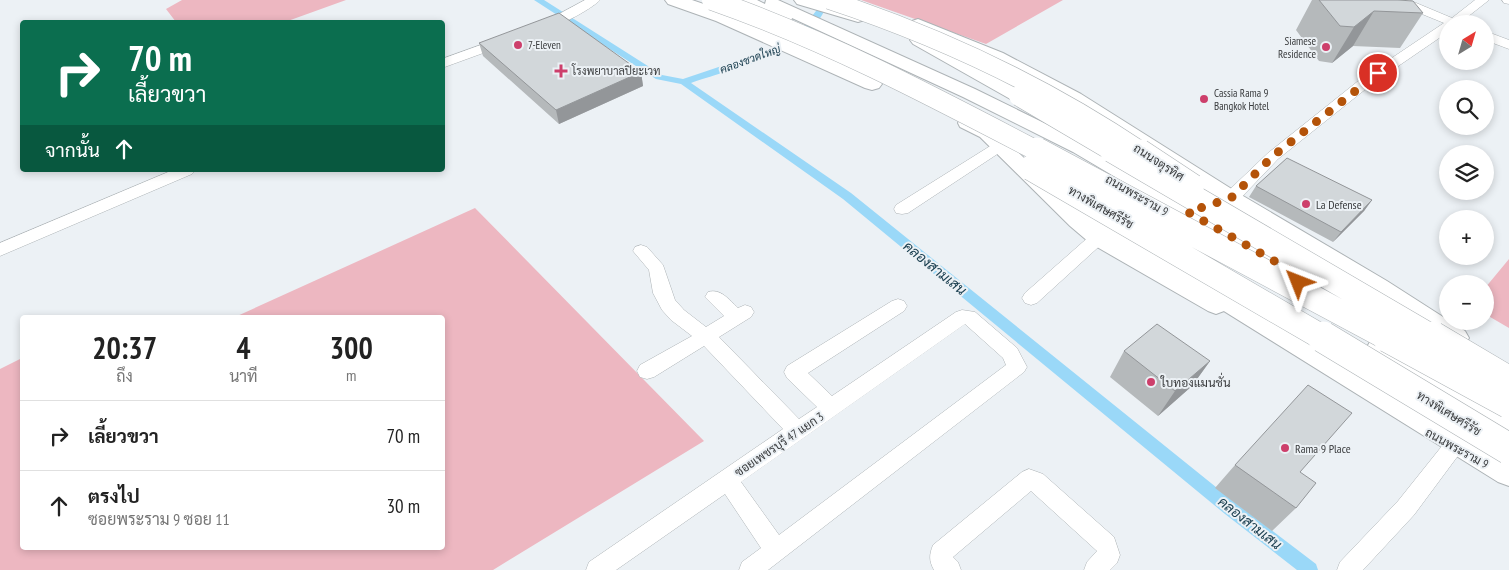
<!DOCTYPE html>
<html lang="th">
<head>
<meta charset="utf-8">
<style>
  body { margin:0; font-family:"PT Sans Narrow",Sarabun,sans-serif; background:#f2f2f2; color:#222; height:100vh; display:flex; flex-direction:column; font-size:19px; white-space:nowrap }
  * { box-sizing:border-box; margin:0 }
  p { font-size:16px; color:#767676 }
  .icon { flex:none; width:28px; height:28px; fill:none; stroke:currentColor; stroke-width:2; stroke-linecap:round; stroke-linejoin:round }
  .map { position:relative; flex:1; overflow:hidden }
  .details { position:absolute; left:20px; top:315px; width:425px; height:235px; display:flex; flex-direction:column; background:#fff; border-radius:5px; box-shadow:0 2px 8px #0003 }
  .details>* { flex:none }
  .hud { position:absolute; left:20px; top:20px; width:425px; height:152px; border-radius:5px; box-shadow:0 2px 8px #0003; background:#0b6e4f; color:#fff; overflow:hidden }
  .needle { width:32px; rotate:37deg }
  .buttons { position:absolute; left:1439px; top:15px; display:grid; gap:10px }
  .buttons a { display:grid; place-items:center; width:55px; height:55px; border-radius:50%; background:#fff; box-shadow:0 2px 8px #0003; font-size:25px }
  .pin { position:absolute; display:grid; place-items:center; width:42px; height:42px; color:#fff; margin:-21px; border:2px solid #fff; border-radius:50%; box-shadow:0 1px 5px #0007 }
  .me { position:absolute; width:55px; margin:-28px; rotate:315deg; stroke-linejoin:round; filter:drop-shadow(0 0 4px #0008) }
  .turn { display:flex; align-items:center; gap:18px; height:105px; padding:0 25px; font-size:22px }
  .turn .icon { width:65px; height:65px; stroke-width:2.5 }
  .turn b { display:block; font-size:35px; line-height:42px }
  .then { display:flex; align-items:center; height:48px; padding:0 25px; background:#0003; gap:10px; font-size:19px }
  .eta { display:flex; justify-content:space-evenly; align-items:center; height:85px; text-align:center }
  .eta b { font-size:30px; font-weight:700; line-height:35px }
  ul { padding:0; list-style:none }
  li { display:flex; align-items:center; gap:15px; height:70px; padding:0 25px; border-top:1px solid #e0e0e0 }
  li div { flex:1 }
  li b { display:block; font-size:19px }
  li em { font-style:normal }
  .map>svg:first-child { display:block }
  .green { fill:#edb7c1 }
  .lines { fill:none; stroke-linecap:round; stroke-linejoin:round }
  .canal { fill:#9ad8f8; fill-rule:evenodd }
  .minor-casing { stroke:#adb3b6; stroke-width:1 }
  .major-casing { stroke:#adb3b6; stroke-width:2 }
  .highway-casing { stroke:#adb3b6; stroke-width:2 }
  .minor { fill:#fff; fill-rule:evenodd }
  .major { fill:#fff; fill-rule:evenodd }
  .highway { fill:#fff; fill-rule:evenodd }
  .major-bridge-far1-casing { stroke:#adb3b6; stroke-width:19; stroke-linecap:butt }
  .major-bridge-casing { stroke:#adb3b6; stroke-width:22; stroke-linecap:butt }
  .highway-bridge-far2-casing { stroke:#adb3b6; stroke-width:21; stroke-linecap:butt }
  .highway-bridge-far1-casing { stroke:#adb3b6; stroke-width:26; stroke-linecap:butt }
  .highway-bridge-casing { stroke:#adb3b6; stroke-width:32; stroke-linecap:butt }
  .major-bridge-far1 { stroke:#fff; stroke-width:18 }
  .major-bridge { stroke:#fff; stroke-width:21 }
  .highway-bridge-far2 { stroke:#fff; stroke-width:20 }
  .highway-bridge-far1 { stroke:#fff; stroke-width:25 }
  .highway-bridge { stroke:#fff; stroke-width:31 }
  .wall { fill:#b5b9bb }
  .shaded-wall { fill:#939699 }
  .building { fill:#d2d7da; stroke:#939699 }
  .route { stroke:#b45309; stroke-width:9; stroke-dasharray:0 16.2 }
  .poi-dot { fill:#cd3f6b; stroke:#ecf1f5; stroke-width:2 }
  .labels { text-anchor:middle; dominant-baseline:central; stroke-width:4; stroke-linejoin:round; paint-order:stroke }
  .far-poi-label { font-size:11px; fill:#3a3c3e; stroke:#ecf1f5; text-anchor:start }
  .far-water-label { font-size:11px; font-style:italic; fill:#1c4051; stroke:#ecf1f5 }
  .street-label { font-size:12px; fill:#3a3c3e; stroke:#ecf1f5 }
  .poi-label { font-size:12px; fill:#3a3c3e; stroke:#ecf1f5; text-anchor:start }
  .water-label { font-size:14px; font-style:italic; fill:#1c4051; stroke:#ecf1f5 }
</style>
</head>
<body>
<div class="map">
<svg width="1509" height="570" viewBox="0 0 1509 570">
  <rect width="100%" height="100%" fill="#ecf1f5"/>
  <path class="green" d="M 182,0 L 346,0 L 285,22 L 176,22 L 166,9 Z
    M 861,0 L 1063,0 L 986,44 Z
    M 475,208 L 704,441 L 493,570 L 0,570 L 0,369 L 22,358 L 22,548 L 442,548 L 442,318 L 235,317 Z
    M 1509,259 L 1509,328 L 1485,314 L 1485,288 Z"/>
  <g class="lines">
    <path class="canal" d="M 534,0 L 544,0 L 662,75 L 683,79 L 775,48 L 797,35 L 816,11 L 822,0 L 830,0 C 824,13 815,28 804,38 C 784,57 719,73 691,83 L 851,193 L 1237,504 L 1316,564 L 1318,570 L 1297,570 L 1225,514 L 843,199 L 681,84 L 656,79 Z"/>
    <g class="minor-casing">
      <path id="minor" d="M 585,0 L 600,0 C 592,9 550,32 539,29 L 537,26 Z
        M 1393,0 L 1409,0 L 1452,18 L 1475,0 L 1489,0 L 1461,22 L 1462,24 L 1448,24 L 1448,32 L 1372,84 L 1278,159 L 1237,202 L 1231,203 L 1225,202 L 1223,198 L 1225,194 L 1268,153 L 1362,78 L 1444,23 L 1395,3 Z
        M 1502,0 L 1509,0 L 1509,4 L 1504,3 Z
        M 1485,31 L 1509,40 L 1509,49 L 1485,40 Z
        M 503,37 L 509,41 L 508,44 L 442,68 L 442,59 Z
        M 1000,141 L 1005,143 L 1007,146 L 1005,149 L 908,213 L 902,214 L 896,213 L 894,209 L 896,205 L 995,143 Z
        M 173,170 L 195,170 L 192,174 L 0,256 L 0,243 Z
        M 1098,232 L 1104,234 L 1106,238 L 1104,242 L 1037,303 L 1031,305 L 1025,303 L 1022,298 L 1025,293 L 1092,234 Z
        M 641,245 L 647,247 L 663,265 L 675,300 L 684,310 L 706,327 L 724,316 L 705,297 L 708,292 C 721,288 729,300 738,308 L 745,305 L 751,307 L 754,312 L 751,317 L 719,337 L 799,419 L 817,407 L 787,378 L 784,372 L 787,366 L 892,301 L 898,299 L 904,301 L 907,306 L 904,311 L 808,373 L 832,396 L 956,312 L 962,310 L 975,312 L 1017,348 L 1027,367 L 1024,372 L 768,570 L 739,570 L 742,562 L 761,548 L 725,494 L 616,570 L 586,570 L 589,562 L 783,429 L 704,346 L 654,377 L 647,379 L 640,377 L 637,371 L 640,365 L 692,336 L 671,320 L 662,310 L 653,293 L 649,270 L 633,251 L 635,247 ZM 965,324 L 1003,358 L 1006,365 L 779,535 L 741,482 Z
        M 1453,438 L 1460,441 L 1463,447 L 1460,453 L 1414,515 L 1363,570 L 1337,570 L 1340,562 L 1398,501 L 1446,441 Z
        M 1029,469 L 1043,474 L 1114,537 L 1120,555 L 1117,563 L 1110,570 L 1084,570 L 1087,562 L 1097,551 L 1031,491 L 953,557 L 958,562 L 961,570 L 934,570 C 929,561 929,555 933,545 L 1022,472 Z"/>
    </g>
    <g class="major-casing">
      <path id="major" d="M 736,0 L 757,0 L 765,4 L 766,0 L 778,0 L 975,89 L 1087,144 L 1348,293 L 1351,299 L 1348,305 L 1340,308 L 1332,305 L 1073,152 L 963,97 L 792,18 L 791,22 L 779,22 L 739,3 Z
        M 918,19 L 1003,53 L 1081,94 L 1238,193 L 1387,281 L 1465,331 L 1469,338 L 1465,345 L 1457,347 L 1449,345 L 1371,293 L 1224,203 L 1069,102 L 991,61 L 912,27 L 910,24 L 912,21 Z
        M 967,117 L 994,129 L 1084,216 L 1106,233 L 1224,299 L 1227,305 L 1224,311 L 1216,314 L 1208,311 L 1090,243 L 1070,226 L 980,137 L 960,127 L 958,123 L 960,119 Z
        M 1379,337 L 1387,340 L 1509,415 L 1509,440 L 1500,437 L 1371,354 L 1367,347 L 1371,340 Z"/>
    </g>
    <g class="highway-casing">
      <path id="highway" d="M 665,0 L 692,0 L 730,13 L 879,80 L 882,84 L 879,88 L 872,90 L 865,88 L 716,21 L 668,4 Z
        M 794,0 L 823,0 L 865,12 L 867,16 L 865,20 L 858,22 L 797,4 Z
        M 920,34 L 927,36 L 1026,92 L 1029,96 L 1026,100 L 1019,102 L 1012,100 L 913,44 L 910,40 L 913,36 Z
        M 1084,199 L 1092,201 L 1123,225 L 1509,455 L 1509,486 L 1498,482 L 1105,237 L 1076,213 L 1072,207 L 1076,201 Z"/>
    </g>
    <use href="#minor" class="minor"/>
    <use href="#major" class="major"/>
    <use href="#highway" class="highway"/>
    <g class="major-bridge-far1-casing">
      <path id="major-bridge-far1" d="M 829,0 C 941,37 1045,86 1143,152"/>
    </g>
    <g class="major-bridge-casing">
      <path id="major-bridge" d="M 1141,150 L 1194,185"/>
    </g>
    <g class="highway-bridge-far2-casing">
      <path id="highway-bridge-far2" d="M 712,0 C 826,40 932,96 1039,152
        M 1019,96 L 1114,152"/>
    </g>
    <g class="highway-bridge-far1-casing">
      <path id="highway-bridge-far1" d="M 1037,150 L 1390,339
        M 1112,150 L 1435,339
        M 1031,168 L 1325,339"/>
    </g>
    <g class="highway-bridge-casing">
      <path id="highway-bridge" d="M 1323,337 L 1509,449
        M 1388,337 L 1509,403
        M 1433,337 L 1509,382"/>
    </g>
    <use href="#major-bridge-far1" class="major-bridge-far1"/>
    <use href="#major-bridge" class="major-bridge"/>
    <use href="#highway-bridge-far2" class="highway-bridge-far2"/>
    <use href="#highway-bridge-far1" class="highway-bridge-far1"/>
    <use href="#highway-bridge" class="highway-bridge"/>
  </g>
  <path class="wall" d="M 1312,0 L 1398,0 L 1423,13 L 1400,48 L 1353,46 L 1332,63 L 1319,61 L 1296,30 Z
    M 479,43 L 641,72 L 643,86 L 559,124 L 483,56 Z
    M 1256,186 L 1372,200 L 1364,211 L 1333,242 L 1249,197 Z
    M 1124,351 L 1210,361 L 1192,386 L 1158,416 L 1110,377 Z
    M 1235,465 L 1300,472 L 1296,508 L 1272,531 L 1215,488 Z"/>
  <path class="shaded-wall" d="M 1374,11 L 1353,46 L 1332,63 L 1354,27 Z
    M 641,72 L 643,86 L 559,124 L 556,110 Z
    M 1372,200 L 1364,211 L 1333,242 L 1341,232 Z
    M 1210,361 L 1192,386 L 1158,416 L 1175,391 Z"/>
  <path class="building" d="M 1319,0 L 1398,0 L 1413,1 L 1423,13 L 1374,11 L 1354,27 L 1340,26 Z
    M 559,13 L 641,72 L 556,110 L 479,43 Z
    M 1287,158 L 1372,200 L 1341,232 L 1256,186 Z
    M 1157,324 L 1210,361 L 1175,391 L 1124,351 Z
    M 1308,385 L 1352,413 L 1300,472 L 1316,483 L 1296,508 L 1235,465 Z"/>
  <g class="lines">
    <path class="route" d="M 1298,282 L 1296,278 L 1285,267 L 1188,212 L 1231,198 L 1273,156 L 1378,73"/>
  </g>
  <g class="poi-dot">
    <circle cx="518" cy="45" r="5"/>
    <circle cx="1326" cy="47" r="5"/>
    <path d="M558.5 63.5h5v5h5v5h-5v5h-5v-5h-5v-5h5z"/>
    <circle cx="1204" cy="99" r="5"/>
    <circle cx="1306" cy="204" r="5"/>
    <circle cx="1151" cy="382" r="5"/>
    <circle cx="1285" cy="448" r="5"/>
  </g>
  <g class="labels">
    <g class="far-poi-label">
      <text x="1316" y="41" text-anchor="end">Siamese<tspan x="1316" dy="13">Residence</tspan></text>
      <text x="528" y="45">7-Eleven</text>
      <text x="572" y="71">โรงพยาบาลปิยะเวท</text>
      <text x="1214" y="93">Cassia Rama 9<tspan x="1214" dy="13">Bangkok Hotel</tspan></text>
    </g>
    <g class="far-water-label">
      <text transform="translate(750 59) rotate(-20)">คลองชวดใหญ่</text>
    </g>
    <g class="street-label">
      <text transform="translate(1159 162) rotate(33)">ถนนจตุรทิศ</text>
      <text transform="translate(1137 195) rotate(30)">ถนนพระราม 9</text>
      <text transform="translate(1101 207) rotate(30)">ทางพิเศษศรีรัช</text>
      <text transform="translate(1449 413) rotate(32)">ทางพิเศษศรีรัช</text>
      <text transform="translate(779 444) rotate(-34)">ซอยเพชรบุรี 47 แยก 3</text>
      <text transform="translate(1457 448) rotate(29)">ถนนพระราม 9</text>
    </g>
    <g class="poi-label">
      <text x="1316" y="204">La Defense</text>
      <text x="1161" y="382">ใบทองแมนชั่น</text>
      <text x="1295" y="448">Rama 9 Place</text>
    </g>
    <g class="water-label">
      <text transform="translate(935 268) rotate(39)">คลองสามเสน</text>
      <text transform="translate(1250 523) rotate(38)">คลองสามเสน</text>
    </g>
  </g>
</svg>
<div class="buttons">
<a><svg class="needle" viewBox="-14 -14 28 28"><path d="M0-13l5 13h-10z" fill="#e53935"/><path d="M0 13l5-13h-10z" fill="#767676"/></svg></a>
<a><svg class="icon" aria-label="search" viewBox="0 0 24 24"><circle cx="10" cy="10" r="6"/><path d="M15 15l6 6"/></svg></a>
<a><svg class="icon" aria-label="layers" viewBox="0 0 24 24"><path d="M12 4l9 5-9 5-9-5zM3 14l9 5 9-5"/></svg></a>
<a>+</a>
<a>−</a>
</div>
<div class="pin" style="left:1378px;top:73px;background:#d93025"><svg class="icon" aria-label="arrive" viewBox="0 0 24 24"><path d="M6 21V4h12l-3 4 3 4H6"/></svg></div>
<svg class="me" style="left:1298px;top:282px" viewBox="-20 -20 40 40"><path d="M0-17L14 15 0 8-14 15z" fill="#b45309" stroke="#fff" stroke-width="4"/></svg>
<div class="hud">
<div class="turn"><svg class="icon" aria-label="right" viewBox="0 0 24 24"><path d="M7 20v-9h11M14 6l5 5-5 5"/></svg><div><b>70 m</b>เลี้ยวขวา</div></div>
<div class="then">จากนั้น<svg class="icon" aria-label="ahead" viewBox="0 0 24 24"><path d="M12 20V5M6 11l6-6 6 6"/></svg></div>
</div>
<section class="details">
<div class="eta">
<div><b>20:37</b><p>ถึง</p></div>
<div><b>4</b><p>นาที</p></div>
<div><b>300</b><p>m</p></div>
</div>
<ul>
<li><svg class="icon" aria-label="right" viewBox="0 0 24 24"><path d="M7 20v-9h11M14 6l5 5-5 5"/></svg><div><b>เลี้ยวขวา</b></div><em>70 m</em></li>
<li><svg class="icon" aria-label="ahead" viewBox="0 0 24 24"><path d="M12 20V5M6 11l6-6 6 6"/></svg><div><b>ตรงไป</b><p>ซอยพระราม 9 ซอย 11</p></div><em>30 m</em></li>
</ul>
</section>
</div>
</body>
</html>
